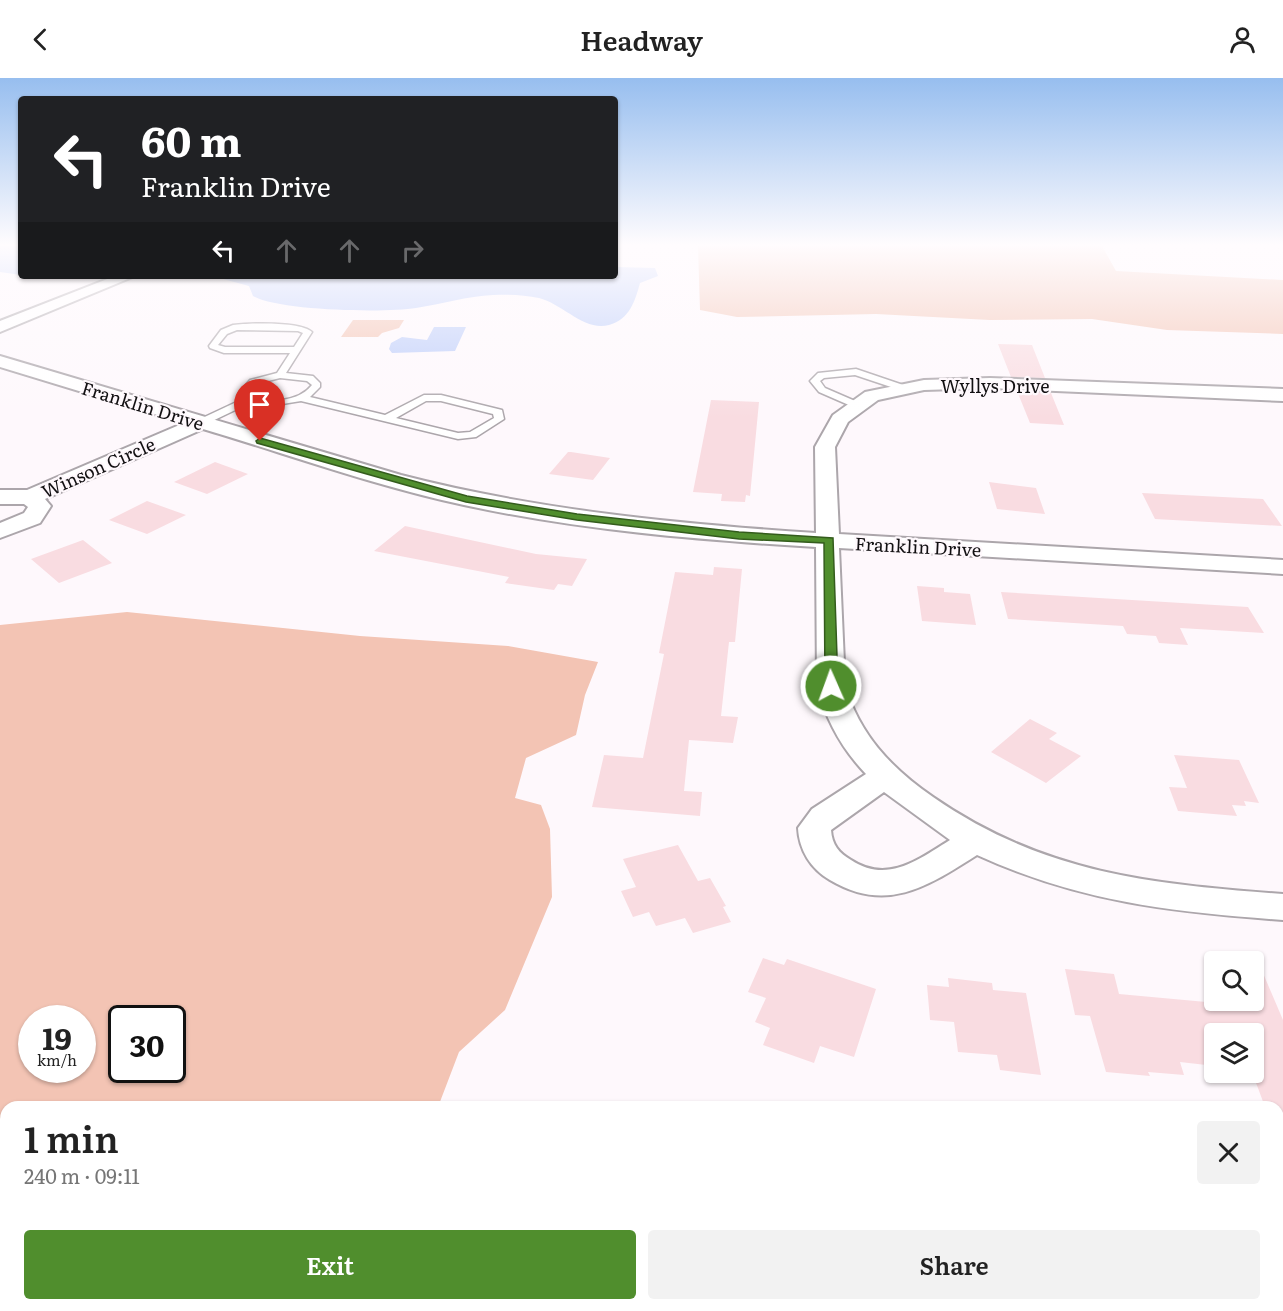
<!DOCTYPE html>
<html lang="en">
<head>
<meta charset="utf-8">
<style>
  body { margin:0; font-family:Literata,serif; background:#f2f2f2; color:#222; height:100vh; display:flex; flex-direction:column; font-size:22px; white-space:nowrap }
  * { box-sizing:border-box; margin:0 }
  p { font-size:20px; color:#767676 }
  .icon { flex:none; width:33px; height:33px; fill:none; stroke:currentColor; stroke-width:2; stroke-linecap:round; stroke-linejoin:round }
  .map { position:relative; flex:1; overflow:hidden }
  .sheet { position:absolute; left:0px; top:1023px; width:1284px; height:210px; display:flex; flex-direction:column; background:#fff; border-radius:18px 18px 0 0; box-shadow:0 2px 4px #0004 }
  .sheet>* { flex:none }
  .banner { position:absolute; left:18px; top:18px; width:600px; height:183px; border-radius:6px; box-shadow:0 2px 4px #0004; background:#202124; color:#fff; overflow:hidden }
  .controls { position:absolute; left:1204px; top:873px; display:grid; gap:12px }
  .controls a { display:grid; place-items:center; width:60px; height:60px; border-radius:6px; background:#fff; box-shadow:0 2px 4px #0004; font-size:30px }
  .speed { position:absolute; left:18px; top:927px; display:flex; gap:12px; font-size:30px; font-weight:700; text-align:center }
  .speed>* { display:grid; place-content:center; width:78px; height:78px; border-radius:50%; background:#fff; box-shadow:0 2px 4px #0004; line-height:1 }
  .speed small { font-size:15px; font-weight:400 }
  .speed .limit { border:3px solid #111; border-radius:9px; background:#fff; color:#111 }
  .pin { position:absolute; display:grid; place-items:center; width:51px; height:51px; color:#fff; margin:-62px -26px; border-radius:50% 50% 50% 0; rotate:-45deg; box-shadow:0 0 6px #0007 }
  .pin .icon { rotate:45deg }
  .me { position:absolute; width:66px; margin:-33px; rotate:358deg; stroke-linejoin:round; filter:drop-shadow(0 0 4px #0008) }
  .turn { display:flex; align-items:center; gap:21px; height:126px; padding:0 24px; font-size:27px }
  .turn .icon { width:78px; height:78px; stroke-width:2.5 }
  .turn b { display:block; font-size:42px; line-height:51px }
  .lanes { display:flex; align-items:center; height:57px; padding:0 24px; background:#0003; justify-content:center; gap:30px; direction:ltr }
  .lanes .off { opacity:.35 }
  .round { display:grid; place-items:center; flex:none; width:63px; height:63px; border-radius:6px; background:#f2f2f2 }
  .summary { display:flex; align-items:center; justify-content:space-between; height:102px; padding:0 24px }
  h1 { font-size:36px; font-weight:600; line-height:45px }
  .primary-button { display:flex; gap:12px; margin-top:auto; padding:12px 24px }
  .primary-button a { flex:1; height:69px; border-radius:6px; background:#508e2d; color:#fff; font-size:24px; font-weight:600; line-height:69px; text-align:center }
  .primary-button a+a { background:#f2f2f2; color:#222 }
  header { display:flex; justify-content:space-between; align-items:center; height:78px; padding:0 24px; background:#fff; font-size:27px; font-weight:600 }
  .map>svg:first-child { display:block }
  .green { fill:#f3c4b4; fill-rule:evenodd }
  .water { fill:#bdcdfa }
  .building { fill:#f9dce1 }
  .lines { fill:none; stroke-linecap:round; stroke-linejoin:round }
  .service-casing { stroke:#aca6ab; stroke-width:3 }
  .minor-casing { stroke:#aca6ab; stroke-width:4 }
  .service { fill:#fff; fill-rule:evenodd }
  .minor { fill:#fff; fill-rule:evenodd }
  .route { fill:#508e2d; stroke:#345c1d; stroke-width:1.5 }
  .labels { text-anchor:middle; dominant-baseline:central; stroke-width:4.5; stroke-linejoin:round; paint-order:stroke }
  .far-street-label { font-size:18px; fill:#121012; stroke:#fef8fc }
</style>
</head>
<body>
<header><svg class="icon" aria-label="back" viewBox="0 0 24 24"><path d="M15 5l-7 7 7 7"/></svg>Headway<svg class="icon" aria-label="person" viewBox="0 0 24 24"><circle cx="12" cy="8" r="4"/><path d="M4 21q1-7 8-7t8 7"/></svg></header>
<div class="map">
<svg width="1283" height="1233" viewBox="0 0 1283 1233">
  <rect width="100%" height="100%" fill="#fef8fc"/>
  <path class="green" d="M 698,168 L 1102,168 L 1116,193 L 1283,202 L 1283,256 L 1167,252 L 1092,241 L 990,242 L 876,236 L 737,239 L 700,232 Z
    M 353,242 L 404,242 L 399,250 L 382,255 L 378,259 L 341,259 Z
    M 127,534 L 360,558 L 508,568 L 598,584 L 585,617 L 576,657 L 526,680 L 515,720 L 541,727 L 550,751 L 552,819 L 505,932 L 459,974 L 438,1029 L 6,1029 L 6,1227 L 364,1227 L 362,1233 L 0,1233 L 0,547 ZM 32,940 L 82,940 L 82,992 L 32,992 ZM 122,940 L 172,940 L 172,992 L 122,992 Z"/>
  <path class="water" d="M 0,168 L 21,168 L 21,197 L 0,194 Z
    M 615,189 L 655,190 L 658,198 L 640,205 C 635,223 630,241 609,247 C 585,254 563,226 539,220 C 525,217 508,216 493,217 C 467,218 442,226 416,230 C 386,235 278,233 253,218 L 249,208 L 212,198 L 615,198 Z
    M 434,249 L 466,249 L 455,273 L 392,275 L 389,271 L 391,265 L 402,259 L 427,262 Z
    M 484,1227 L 704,1227 L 716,1233 L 482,1233 Z"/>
  <path class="building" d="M 998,266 L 1032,267 L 1045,300 L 1011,299 Z
    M 1017,313 L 1051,315 L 1064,347 L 1030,345 Z
    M 711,322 L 759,324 L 750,418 L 746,417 L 745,424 L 721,423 L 722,416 L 693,414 Z
    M 568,374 L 571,374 L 610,380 L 593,402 L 549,396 Z
    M 215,384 L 248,396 L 207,416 L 174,404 Z
    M 989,404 L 1036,410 L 1045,436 L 997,431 Z
    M 1142,415 L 1263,421 L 1282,448 L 1155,441 Z
    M 147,423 L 186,437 L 147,456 L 109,442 Z
    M 405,448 L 536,476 L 587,481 L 572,508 L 558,506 L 554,512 L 505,505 L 509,499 L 374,473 Z
    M 83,462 L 112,485 L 59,505 L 31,481 Z
    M 714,489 L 742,491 L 735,564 L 729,564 L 721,638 L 738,639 L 733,665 L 689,662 L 684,713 L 702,714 L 700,738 L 592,729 L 604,677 L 643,680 L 664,576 L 659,575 L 675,494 L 713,497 Z
    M 917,508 L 944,510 L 944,514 L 970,516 L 976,547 L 922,543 Z
    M 1001,514 L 1248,529 L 1264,555 L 1180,550 L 1188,567 L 1159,565 L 1156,558 L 1127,556 L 1123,548 L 1008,541 Z
    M 1030,641 L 1057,655 L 1049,661 L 1081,678 L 1046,705 L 991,674 Z
    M 1174,677 L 1239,682 L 1259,725 L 1244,723 L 1246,728 L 1232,727 L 1237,738 L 1178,733 L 1169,709 L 1187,710 Z
    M 678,767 L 698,803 L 710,800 L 726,828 L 723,829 L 731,844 L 693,855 L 685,840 L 656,848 L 649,834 L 633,839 L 621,813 L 636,809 L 623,781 Z
    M 1254,874 L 1283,942 L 1283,1070 L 1280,1071 L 1278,1029 L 1265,1029 L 1252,994 L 1254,956 L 1215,956 L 1215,988 L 1180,984 L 1184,997 L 1148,994 L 1150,998 L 1106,994 L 1090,938 L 1075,937 L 1065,891 L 1114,896 L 1119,916 L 1228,926 L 1227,922 L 1254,922 Z
    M 763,880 L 784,887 L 787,881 L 876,911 L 854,979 L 820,968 L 814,985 L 763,967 L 770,950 L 755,944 L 766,920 L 748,914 Z
    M 948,900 L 992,905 L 993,912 L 1026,915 L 1041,997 L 1000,992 L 997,977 L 958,974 L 954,944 L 930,942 L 927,907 L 949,909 Z"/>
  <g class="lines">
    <g class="service-casing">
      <path id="service" d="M 233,247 C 250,245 300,243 312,254 L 286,295 L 313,298 L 320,305 L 320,309 L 310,319 L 385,337 L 424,317 L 441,317 L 502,332 L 504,341 L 476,359 L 458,361 L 301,323 L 270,328 L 252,324 L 204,347 L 196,347 L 196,343 L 245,320 L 239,315 L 250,302 L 277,295 L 290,275 L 224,275 L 210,270 L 209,268 L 221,252 ZM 237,252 L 298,253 L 303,255 L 294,269 L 225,269 L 218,267 L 227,256 ZM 280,300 L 307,303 L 312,307 C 299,324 266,327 249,315 L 256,306 ZM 426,323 L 441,323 L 493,336 L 494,340 L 470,354 L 458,355 L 396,340 Z
        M 856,291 L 909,309 L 911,311 L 903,313 L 855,297 L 824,300 L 820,303 L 825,310 L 862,326 L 862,330 L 858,331 L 819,314 L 810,303 L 818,295 Z"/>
    </g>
    <g class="minor-casing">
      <path id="minor" d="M 115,198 L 135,198 L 0,254 L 0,243 Z
        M 0,278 L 401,397 C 536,432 676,446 816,455 L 815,369 L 833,337 L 865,314 L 924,302 L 990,300 L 1283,311 L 1283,323 L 990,310 L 924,312 L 878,322 L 848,344 L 835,369 L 839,456 L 1283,482 L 1283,496 L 839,470 L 845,608 C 860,657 891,690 933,719 C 1044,796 1152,806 1283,816 L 1283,842 C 1172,834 1080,824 977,777 C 928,808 887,836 830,802 C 811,791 799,772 798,750 L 812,731 L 866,696 C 842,671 826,642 817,608 L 816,469 C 699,462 579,452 464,427 C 376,408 290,377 203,351 L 45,421 L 51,428 L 40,445 L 0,460 L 0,445 L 24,435 L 28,429 L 24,426 L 0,426 L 0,412 L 27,412 L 184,345 L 0,289 ZM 884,714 L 950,762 C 918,782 887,806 851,782 C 839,775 832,767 831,752 Z"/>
    </g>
    <use href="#service" class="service"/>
    <use href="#minor" class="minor"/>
  </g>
  <linearGradient id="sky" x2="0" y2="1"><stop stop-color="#97beef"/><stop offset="0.49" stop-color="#fffcfe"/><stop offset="1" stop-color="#fffcfe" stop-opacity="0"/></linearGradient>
  <rect width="1283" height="340" fill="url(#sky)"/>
  <path class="route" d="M 260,360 L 467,418 L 577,436 L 739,454 L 833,460 L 838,608 L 831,612 L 825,608 L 824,465 L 739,461 L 577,442 L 466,424 L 257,365 L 256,363 Z"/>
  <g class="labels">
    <g class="far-street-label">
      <text x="995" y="307">Wyllys Drive</text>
      <text transform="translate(143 327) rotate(17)">Franklin Drive</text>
      <text transform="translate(98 389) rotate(-24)">Winson Circle</text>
      <text transform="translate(918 468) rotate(3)">Franklin Drive</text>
    </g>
  </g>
</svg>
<div class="controls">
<a><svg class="icon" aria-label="search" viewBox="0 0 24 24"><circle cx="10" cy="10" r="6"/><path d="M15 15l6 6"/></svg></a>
<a><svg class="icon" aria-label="layers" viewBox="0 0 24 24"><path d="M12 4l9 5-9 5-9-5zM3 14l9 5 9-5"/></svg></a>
</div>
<div class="speed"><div>19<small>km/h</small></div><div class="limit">30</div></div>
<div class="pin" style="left:260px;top:363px;background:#d93025"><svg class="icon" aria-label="arrive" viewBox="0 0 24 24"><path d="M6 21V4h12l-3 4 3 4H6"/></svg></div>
<svg class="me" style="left:831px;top:608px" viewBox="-20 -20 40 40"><circle r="17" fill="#508e2d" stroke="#fff" stroke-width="3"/><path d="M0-11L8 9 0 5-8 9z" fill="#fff"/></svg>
<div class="banner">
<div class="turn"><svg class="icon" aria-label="left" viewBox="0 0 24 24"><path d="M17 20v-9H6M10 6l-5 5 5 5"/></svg><div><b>60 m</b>Franklin Drive</div></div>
<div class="lanes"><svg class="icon" aria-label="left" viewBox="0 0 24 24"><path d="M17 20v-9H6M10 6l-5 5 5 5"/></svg><svg class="icon off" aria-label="ahead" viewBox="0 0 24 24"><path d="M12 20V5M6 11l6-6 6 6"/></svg><svg class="icon off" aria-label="ahead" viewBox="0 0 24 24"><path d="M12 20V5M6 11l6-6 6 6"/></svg><svg class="icon off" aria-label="right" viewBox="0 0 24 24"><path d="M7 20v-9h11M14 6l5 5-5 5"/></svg></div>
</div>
<section class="sheet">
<div class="summary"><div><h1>1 min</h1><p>240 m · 09:11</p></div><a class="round"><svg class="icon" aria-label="close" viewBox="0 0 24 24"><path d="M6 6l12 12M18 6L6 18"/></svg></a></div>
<div class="primary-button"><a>Exit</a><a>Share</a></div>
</section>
</div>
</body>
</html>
